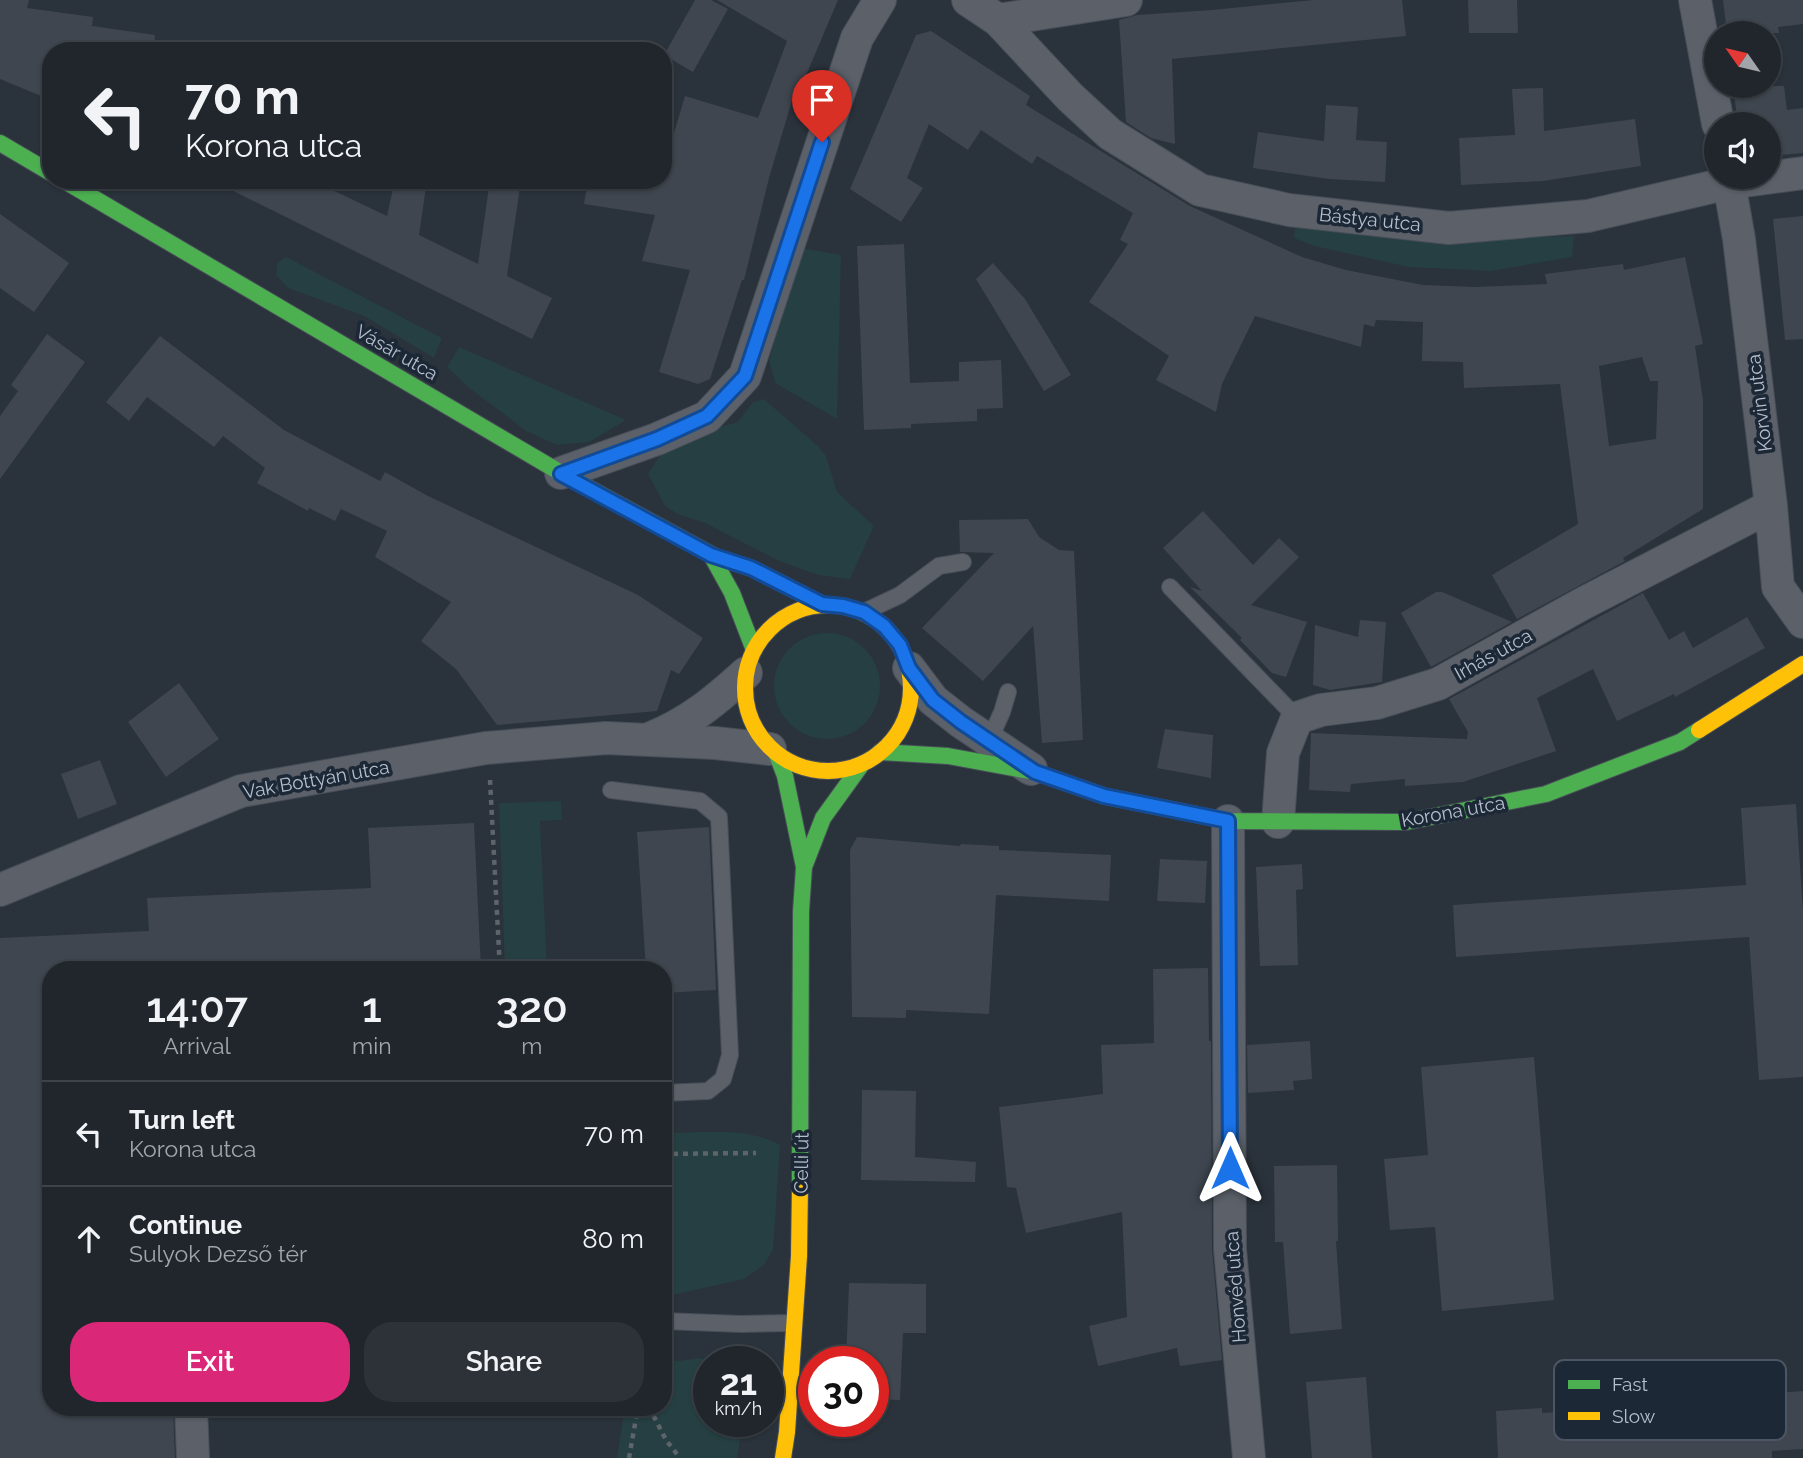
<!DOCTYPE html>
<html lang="en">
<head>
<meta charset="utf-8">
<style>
  body { margin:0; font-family:Raleway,sans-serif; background:#2d3238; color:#f1f3f6; height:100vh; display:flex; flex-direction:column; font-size:26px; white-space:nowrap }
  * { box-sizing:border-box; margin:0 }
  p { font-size:23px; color:#a2a5a9 }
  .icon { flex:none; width:38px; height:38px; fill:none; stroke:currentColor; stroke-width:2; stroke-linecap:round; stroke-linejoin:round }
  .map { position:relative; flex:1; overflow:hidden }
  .side { position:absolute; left:42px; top:961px; width:630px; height:455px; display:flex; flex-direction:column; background:#20262c; border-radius:28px; box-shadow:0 2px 5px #0004,0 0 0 2px #3d4348 }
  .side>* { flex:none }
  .hud { position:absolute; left:42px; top:42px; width:630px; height:147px; border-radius:28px; box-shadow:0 2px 5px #0004,0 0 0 2px #3d4348; background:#20262c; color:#f1f3f6; overflow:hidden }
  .needle { width:46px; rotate:304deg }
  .fabs { position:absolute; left:1704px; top:21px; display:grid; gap:14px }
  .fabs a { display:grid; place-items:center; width:77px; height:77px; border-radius:50%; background:#20262c; box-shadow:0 2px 5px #0004,0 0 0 2px #3d4348; font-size:35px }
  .speed { position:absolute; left:693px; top:1346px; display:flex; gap:14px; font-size:35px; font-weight:700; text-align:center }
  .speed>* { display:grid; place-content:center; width:91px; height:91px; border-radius:50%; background:#20262c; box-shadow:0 2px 5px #0004,0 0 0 2px #3d4348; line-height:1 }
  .speed small { font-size:18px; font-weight:400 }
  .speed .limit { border:10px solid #d22; background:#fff; color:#111 }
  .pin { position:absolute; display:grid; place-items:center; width:60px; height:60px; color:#fff; margin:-72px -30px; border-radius:50% 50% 50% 0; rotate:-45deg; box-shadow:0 0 7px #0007 }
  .pin .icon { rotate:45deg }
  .me { position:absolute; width:77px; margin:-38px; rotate:0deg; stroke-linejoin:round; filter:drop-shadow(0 0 5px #0008) }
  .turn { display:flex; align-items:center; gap:24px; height:147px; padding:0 28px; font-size:32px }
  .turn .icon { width:91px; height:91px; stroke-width:2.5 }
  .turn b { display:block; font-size:49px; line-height:60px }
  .eta { display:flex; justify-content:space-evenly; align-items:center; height:119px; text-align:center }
  .eta b { font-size:42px; font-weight:600; line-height:49px }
  .action { display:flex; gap:14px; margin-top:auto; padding:14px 28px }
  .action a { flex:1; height:80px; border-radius:28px; background:#db2777; color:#fff; font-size:28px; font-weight:600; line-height:80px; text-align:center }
  .action a+a { background:#2d3238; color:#f1f3f6 }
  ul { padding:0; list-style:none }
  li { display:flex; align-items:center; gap:21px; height:105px; padding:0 28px; border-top:2px solid #3d4348 }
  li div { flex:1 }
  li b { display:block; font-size:26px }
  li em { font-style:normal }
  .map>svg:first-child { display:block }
  .green { fill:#263f42 }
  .building { fill:#3f464f; fill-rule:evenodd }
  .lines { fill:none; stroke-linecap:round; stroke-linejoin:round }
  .lane-casing { stroke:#484e58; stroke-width:18 }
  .street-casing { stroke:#484e58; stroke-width:34 }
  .fast-casing { stroke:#484e58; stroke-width:18 }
  .slow-casing { stroke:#484e58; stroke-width:18 }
  .path { stroke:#5d646a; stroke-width:4.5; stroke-dasharray:5 5; stroke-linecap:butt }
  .lane { stroke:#5b6069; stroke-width:16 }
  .street { stroke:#5b6069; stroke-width:32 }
  .fast { stroke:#4caf50; stroke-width:16 }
  .slow { stroke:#ffc107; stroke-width:16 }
  .route-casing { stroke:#114b97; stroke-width:18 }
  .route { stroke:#1a73e8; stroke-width:12 }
  .labels { text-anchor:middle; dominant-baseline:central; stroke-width:7; stroke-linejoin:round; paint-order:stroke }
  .street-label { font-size:19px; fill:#b5becc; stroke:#1d2837 }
  .key { fill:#1d2837; stroke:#4b5564; stroke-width:2 }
  .key-label { font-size:19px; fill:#b5becc }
</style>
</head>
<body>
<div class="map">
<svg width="1803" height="1458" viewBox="0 0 1803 1458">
  <rect width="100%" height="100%" fill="#2a323b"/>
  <path class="green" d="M 1295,227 L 1465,239 L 1574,236 L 1572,257 L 1491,271 L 1409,267 L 1314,246 L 1294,238 Z
    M 801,248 L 841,255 L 837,419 L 775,383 L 769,360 Z
    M 286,257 L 442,338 L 434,358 L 364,316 L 288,288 L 276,275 L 277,263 Z
    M 459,347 L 626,420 L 589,442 L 557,445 L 526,431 L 468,387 L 447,367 Z
    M 764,399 L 818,446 L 826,456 L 837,492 L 874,526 L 850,579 L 818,575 L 777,560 L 705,523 L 678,514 L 665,506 L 648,474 L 664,449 L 713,429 L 738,422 L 753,402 Z
    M774 686a53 53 0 1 1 106 0a53 53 0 1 1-106 0Z
    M 561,801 L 562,820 L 540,821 L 547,969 L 505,969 L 499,803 Z
    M 663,1133 C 701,1133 746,1126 780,1145 L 773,1250 L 764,1265 L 744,1279 L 663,1297 Z
    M 700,1358 L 711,1361 L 709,1362 L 709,1421 L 743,1421 L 737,1458 L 617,1458 L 625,1407 L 663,1407 L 663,1363 Z"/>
  <path class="building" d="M 0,0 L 29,0 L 27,8 L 93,17 L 92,26 L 155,35 L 154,51 L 51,51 L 51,100 L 0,79 Z
    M 695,0 L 711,0 L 728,9 L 693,72 L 664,55 Z
    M 717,0 L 838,0 L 796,99 L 793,97 L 769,178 L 744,280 L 742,280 L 710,379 L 698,384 L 659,372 L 690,270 L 642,261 L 655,215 L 584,204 L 588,180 L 663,180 L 663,170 L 685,96 L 758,118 L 787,41 Z
    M 1314,0 L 1402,0 L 1406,36 L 1172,59 L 1175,144 L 1151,138 L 1126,122 L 1119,20 L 1137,15 L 1212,10 Z
    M 1468,0 L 1517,0 L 1518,33 L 1469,33 Z
    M 1723,0 L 1803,0 L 1803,24 L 1778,27 L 1779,33 L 1727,33 Z
    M 931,31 L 1030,96 L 1026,105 L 1190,206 L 1302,257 L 1346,270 L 1423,285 L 1476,287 L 1547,284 L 1545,274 L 1623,264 L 1624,270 L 1685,257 L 1703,344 L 1695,346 L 1703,400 L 1703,509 L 1623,558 L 1625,561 L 1517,619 L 1492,575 L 1578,524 L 1560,384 L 1464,388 L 1463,362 L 1422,361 L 1423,322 L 1376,320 L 1374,327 L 1364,324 L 1361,347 L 1255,316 L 1222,384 L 1216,412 L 1156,380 L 1169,356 L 1089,302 L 1128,244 L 1120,240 L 1133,213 L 1037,156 L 1032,164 L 981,130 L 968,150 L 929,124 L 907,178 L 923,188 L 901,222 L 850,189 L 916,35 ZM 1642,357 L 1650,381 L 1658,381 L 1656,439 L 1609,446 L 1599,366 Z
    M 1733,86 L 1784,86 L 1787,110 L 1803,108 L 1803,153 L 1769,156 L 1769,124 L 1738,124 Z
    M 1543,88 L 1544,131 L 1635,119 L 1641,166 L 1543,181 L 1461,185 L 1459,138 L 1515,135 L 1512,89 Z
    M 1326,105 L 1358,107 L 1356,140 L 1387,142 L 1385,182 L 1329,179 L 1253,168 L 1258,132 L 1324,141 Z
    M 211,180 L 311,180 L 387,216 L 395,180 L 427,180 L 419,235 L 478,264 L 490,180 L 521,180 L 507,276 L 552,298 L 532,339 Z
    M 0,214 L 69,263 L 34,312 L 0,288 Z
    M 1803,216 L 1803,339 L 1785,340 L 1773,219 Z
    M 904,244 L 910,383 L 959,381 L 959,362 L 1001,360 L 1003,408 L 977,409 L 977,421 L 911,424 L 911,428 L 864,430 L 857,246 Z
    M 993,263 L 1025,299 L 1071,375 L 1044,391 L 976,279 Z
    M 47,334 L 85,362 L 0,479 L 0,416 L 18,391 L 11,385 Z
    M 160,336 L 284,430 L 380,481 L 385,472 L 428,496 L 638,595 L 703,638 L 679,674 L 671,670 L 657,711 L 497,725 L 456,669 L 421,641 L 451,602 L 375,557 L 387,531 L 341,509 L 335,521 L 309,508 L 308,511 L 257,483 L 265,468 L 223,436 L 214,447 L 147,397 L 129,421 L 106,402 Z
    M 1203,511 L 1253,565 L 1279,538 L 1299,557 L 1251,605 L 1307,622 L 1286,677 L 1272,673 L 1240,640 L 1242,638 L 1190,587 L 1202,591 L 1163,548 Z
    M 1028,519 L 1039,537 L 1059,550 L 1074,551 L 1083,740 L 1042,743 L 1033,626 L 983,681 L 922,628 L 994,553 L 960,552 L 959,520 Z
    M 1436,592 L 1442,592 L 1512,622 L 1431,667 L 1401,613 Z
    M 1643,593 L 1669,640 L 1684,631 L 1693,648 L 1747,617 L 1765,648 L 1675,697 L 1674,694 L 1617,721 L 1593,669 L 1537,698 L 1556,751 L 1463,782 L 1405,786 L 1405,779 L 1351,784 L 1350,792 L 1309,790 L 1311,733 L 1467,739 L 1468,732 L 1449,699 Z
    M 1360,620 L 1386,622 L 1382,682 L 1330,690 L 1313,685 L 1315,625 L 1358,637 Z
    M 179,683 L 219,739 L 166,777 L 128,722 Z
    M 1165,729 L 1213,735 L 1211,778 L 1157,768 Z
    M 100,760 L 117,804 L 78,819 L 61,774 Z
    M 1796,804 L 1803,912 L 1803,1077 L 1759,1080 L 1749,937 L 1456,957 L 1453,905 L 1746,885 L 1741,808 Z
    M 474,823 L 481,970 L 51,970 L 51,1407 L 173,1407 L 175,1458 L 0,1458 L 0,938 L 149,931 L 147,898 L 371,888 L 368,828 Z
    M 709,827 L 716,990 L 663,993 L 663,970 L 646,970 L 637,832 Z
    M 857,837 L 960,846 L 961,844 L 999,846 L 999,850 L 1111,855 L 1109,901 L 996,895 L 989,1014 L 906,1010 L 906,1018 L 852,1017 L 850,850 Z
    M 1160,859 L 1207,861 L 1205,903 L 1157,901 Z
    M 1302,864 L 1303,889 L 1296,890 L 1298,965 L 1260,966 L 1256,867 Z
    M 1208,968 L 1209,1041 L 1211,1041 L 1212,1249 L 1222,1360 L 1180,1366 L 1177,1348 L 1098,1366 L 1089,1326 L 1127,1317 L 1122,1212 L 1026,1233 L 1016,1188 L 1007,1187 L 999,1107 L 1103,1094 L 1101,1045 L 1154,1043 L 1153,969 Z
    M 1310,1041 L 1312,1079 L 1293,1081 L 1294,1090 L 1248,1093 L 1247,1045 Z
    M 1534,1057 L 1554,1300 L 1442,1311 L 1435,1227 L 1390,1230 L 1384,1159 L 1428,1155 L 1421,1067 Z
    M 862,1090 L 916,1091 L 915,1157 L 976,1162 L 975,1182 L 861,1180 Z
    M 1337,1165 L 1338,1241 L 1336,1241 L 1342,1329 L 1290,1334 L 1283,1242 L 1275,1242 L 1274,1166 Z
    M 849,1283 L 926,1284 L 926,1333 L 903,1333 L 900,1400 L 873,1399 L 873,1362 L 846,1362 Z
    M 1366,1377 L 1372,1458 L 1312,1458 L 1306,1382 Z
    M 1803,1391 L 1803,1449 L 1772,1451 L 1772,1458 L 1498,1458 L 1496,1411 L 1542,1408 L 1542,1413 L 1599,1410 L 1599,1405 L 1649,1402 L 1649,1407 L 1728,1403 L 1727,1397 Z"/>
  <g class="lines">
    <g class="lane-casing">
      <path id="lane" d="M 1170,587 L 1297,718
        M 864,612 L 900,595 L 939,566 L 963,562
        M 989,741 L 1002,712 L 1008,692
        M 611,790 L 700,801 L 719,817 L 730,1055 L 723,1079 L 708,1091 L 663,1093
        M 663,1321 L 741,1324 L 794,1323"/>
    </g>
    <g class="street-casing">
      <path id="street" d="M 968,0 L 998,20 L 1070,97 L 1110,134 L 1200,190 L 1289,210 L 1449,228 L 1588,216 L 1729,183 L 1803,173
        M 1695,0 L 1718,124
        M 998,20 L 1126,0
        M 1728,177 L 1739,239 L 1771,506 L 1778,587 L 1803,622
        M 561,473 L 657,439 L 707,417 L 745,376 L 857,38 L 880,0
        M 909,668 L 933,700 L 961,722 L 1031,769
        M 651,738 C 690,722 715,701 746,673
        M 1228,821 L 1230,1249 L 1249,1458
        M 1278,822 L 1283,753 L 1297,718 L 1321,710 L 1377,703 L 1438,684 L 1582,604 L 1771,506
        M 0,890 L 241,791 L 486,748 L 606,738 L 715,743 L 770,749
        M 191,1407 L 193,1458"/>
    </g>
    <g class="fast-casing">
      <path id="fast" d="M 0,143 L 51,173
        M 63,180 L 561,473 L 716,557
        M 711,555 L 732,593 L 754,650
        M 880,752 L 948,756 L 1035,772 L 1104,796 L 1228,821 L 1406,822 L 1546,794 L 1680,742 L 1699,730
        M 777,755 L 785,776 L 804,867 L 801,911 L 800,1185
        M 804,867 L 823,818 L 862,764"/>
    </g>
    <g class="slow-casing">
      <path id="slow" d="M 716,557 L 751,568 L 822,604
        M745 688a83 83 0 1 1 166 0a83 83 0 1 1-166 0Z
        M 1699,730 L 1803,664
        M 783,1458 L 787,1432 L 799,1256 L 800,1185"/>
    </g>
    <path class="path" d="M 490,780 L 500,970
      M 663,1154 L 756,1153
      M 649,1407 L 666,1440 L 680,1458
      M 629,1458 L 638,1407"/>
    <use href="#lane" class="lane"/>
    <use href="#street" class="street"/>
    <use href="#fast" class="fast"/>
    <use href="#slow" class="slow"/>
  </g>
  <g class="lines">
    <g class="route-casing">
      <path id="route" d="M 822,142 L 745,376 L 707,416 L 657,439 L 561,474 L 711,555 L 751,568 L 822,604 L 843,606 L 864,612 L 884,626 L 900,645 L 909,668 L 933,700 L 961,722 L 1035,772 L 1104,796 L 1228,821 L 1230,1168"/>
    </g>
    <use href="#route" class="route"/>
  </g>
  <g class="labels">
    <g class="street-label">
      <text transform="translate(1370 219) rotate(6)">Bástya utca</text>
      <text transform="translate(397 352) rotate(30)">Vásár utca</text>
      <text transform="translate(1759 403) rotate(-97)">Korvin utca</text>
      <text transform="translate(1493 654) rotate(-29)">Irhás utca</text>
      <text transform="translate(316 779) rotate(-10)">Vak Bottyán utca</text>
      <text transform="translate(1453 811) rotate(-10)">Korona utca</text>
      <text transform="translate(801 1163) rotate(-89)">Celli út</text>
      <text transform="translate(1235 1287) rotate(-94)">Honvéd utca</text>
    </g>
  </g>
  <rect x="1554" y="1360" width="232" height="80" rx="10" class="key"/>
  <rect x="1568" y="1380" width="32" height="9" fill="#4caf50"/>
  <rect x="1568" y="1412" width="32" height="8" fill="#ffc107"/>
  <g class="key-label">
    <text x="1612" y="1391">Fast</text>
    <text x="1612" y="1423">Slow</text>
  </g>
</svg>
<div class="fabs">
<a><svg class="needle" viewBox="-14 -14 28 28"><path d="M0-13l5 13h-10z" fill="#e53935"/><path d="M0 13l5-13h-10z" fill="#a2a5a9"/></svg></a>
<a><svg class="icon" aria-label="sound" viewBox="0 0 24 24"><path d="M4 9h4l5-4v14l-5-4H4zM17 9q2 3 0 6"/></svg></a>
</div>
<div class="speed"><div>21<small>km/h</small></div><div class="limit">30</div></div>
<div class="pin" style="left:822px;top:142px;background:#d93025"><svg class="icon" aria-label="arrive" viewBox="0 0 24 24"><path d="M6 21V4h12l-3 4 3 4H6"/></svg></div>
<svg class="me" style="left:1230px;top:1168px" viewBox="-20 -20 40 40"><path d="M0-17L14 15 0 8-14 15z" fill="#1a73e8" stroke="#fff" stroke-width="4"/></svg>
<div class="hud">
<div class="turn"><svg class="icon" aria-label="left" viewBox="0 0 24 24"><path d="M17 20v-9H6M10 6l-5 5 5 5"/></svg><div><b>70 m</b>Korona utca</div></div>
</div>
<section class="side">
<div class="eta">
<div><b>14:07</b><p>Arrival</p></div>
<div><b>1</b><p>min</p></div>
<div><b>320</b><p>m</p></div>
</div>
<ul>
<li><svg class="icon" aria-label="left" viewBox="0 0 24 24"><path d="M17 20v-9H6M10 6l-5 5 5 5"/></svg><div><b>Turn left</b><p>Korona utca</p></div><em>70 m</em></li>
<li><svg class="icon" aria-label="ahead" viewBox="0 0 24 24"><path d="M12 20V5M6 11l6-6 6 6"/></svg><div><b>Continue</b><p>Sulyok Dezső tér</p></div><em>80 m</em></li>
</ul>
<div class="action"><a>Exit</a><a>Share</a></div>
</section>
</div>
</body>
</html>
